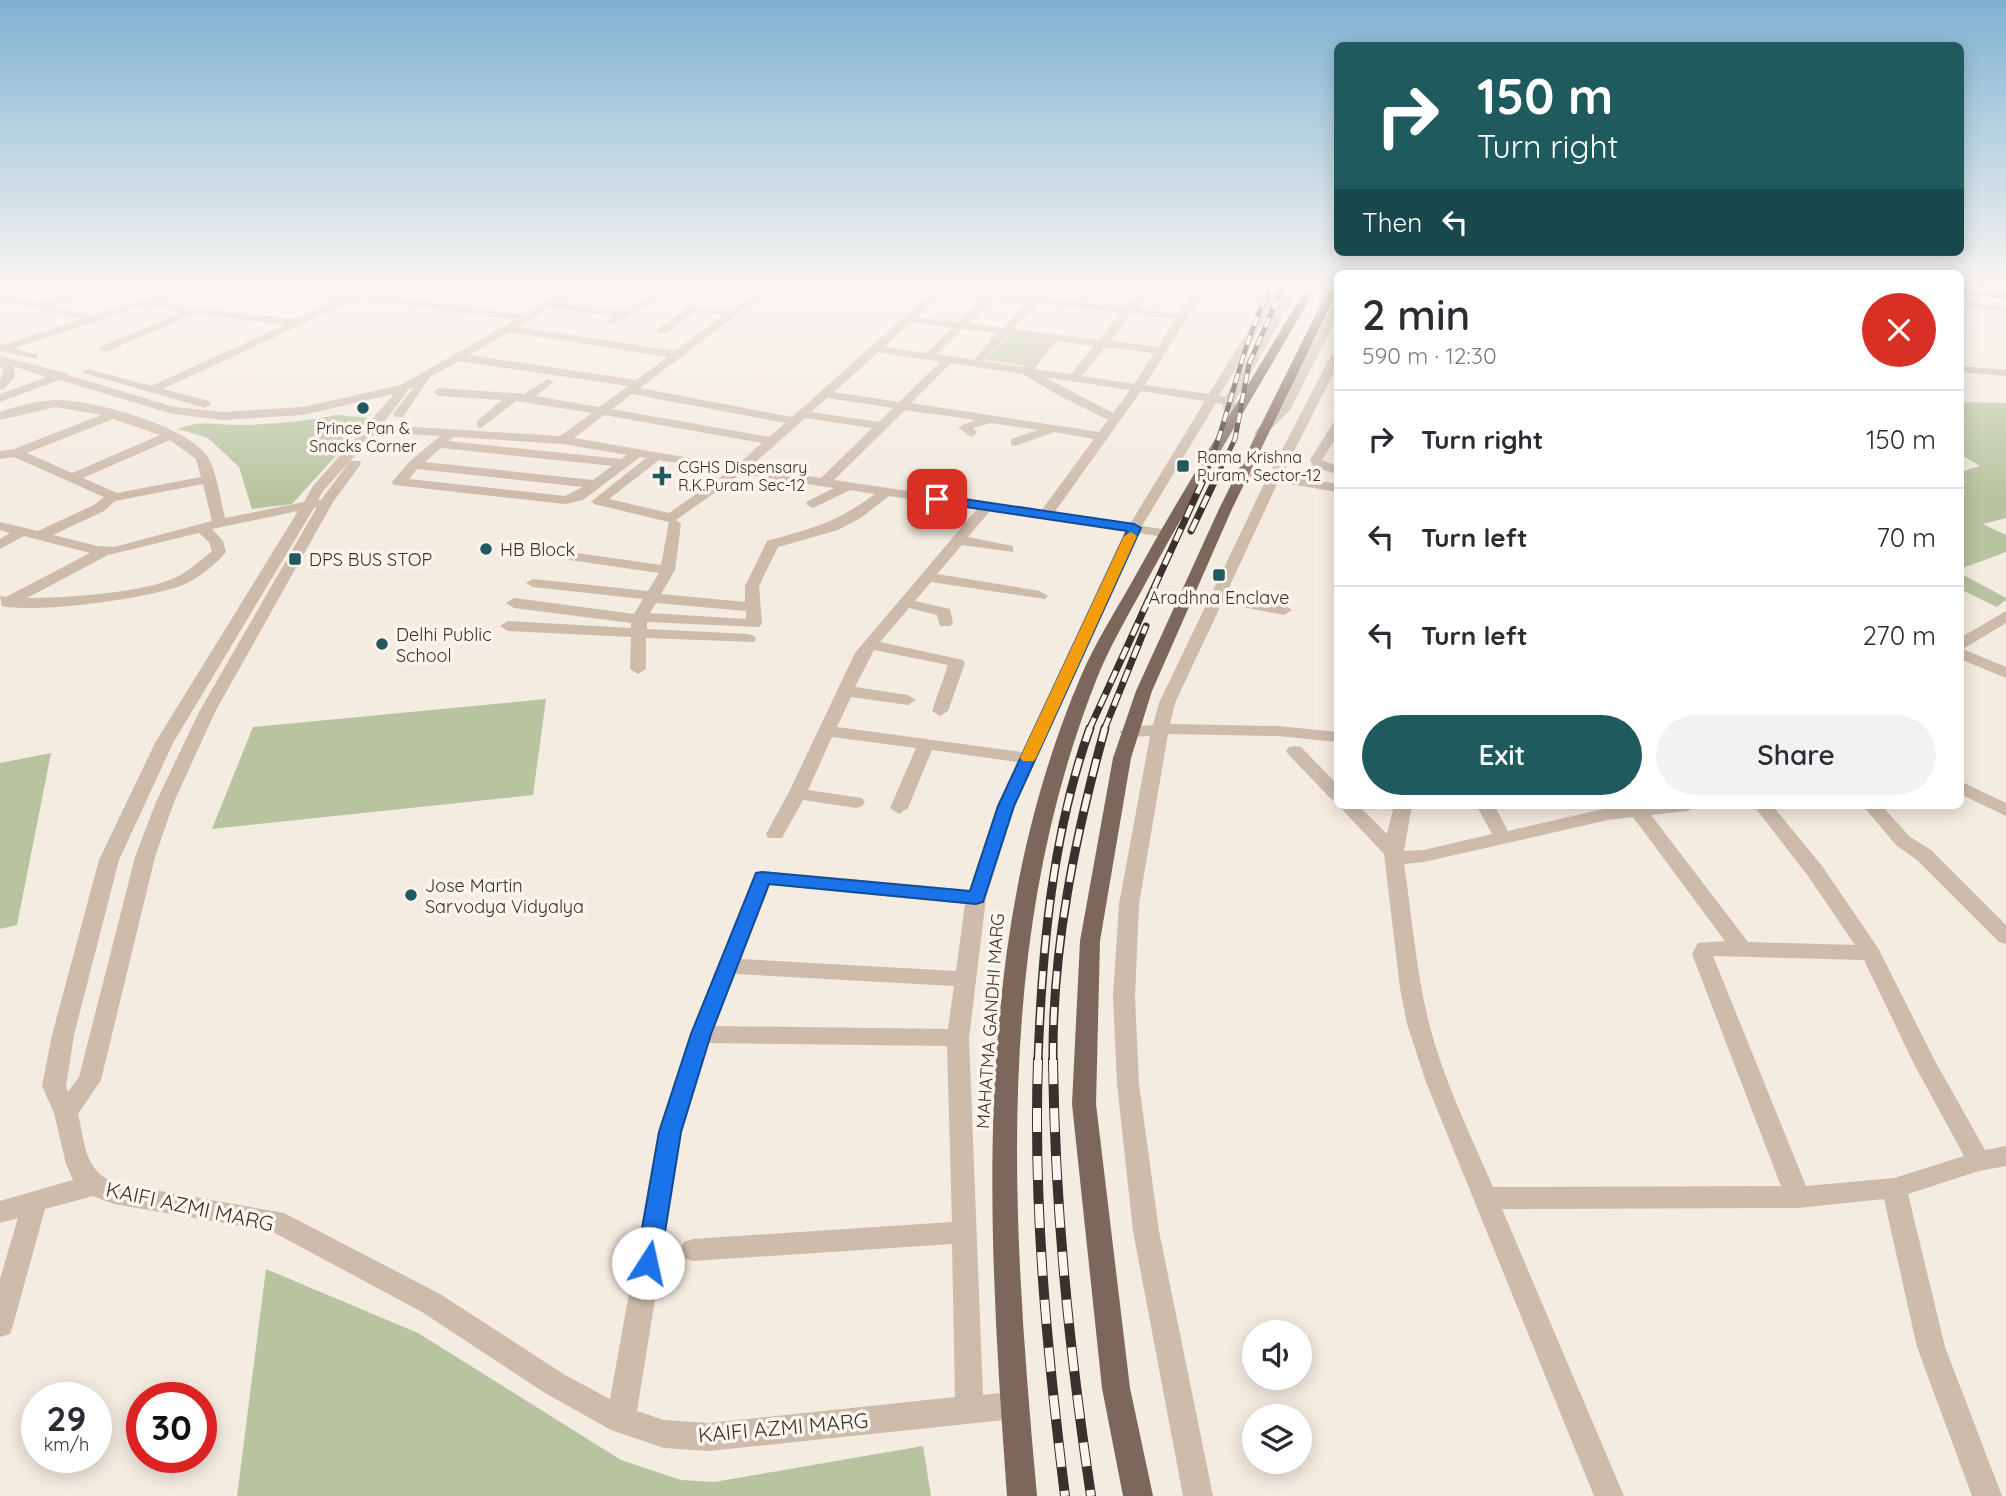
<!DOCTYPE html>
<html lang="en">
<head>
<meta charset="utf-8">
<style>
  body { margin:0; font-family:Quicksand,sans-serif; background:#f2f2f3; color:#2b2b33; height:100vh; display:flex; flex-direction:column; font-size:26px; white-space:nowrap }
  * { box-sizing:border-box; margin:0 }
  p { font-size:23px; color:#7c7c81 }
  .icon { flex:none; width:38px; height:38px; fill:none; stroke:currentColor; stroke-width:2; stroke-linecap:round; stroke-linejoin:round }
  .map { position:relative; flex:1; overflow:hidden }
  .sheet { position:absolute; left:1334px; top:270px; width:630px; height:539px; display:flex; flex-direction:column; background:#fff; border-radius:10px; box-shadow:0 4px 18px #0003 }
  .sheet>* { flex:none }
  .guide { position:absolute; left:1334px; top:42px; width:630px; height:214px; border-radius:10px; box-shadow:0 4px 18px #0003; background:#1f5a5e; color:#fff; overflow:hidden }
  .tools { position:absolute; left:1242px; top:1320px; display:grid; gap:14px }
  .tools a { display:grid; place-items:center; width:70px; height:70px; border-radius:50%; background:#fff; box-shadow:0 4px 18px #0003; font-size:35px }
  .speed { position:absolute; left:21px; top:1382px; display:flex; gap:14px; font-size:35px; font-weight:700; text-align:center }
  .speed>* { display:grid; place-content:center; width:91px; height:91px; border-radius:50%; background:#fff; box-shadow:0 4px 18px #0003; line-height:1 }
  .speed small { font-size:18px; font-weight:400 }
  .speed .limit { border:10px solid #d22; background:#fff; color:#111 }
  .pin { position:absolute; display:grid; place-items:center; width:60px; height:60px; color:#fff; margin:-30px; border-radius:14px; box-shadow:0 4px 10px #0006 }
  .me { position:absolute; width:77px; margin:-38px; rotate:10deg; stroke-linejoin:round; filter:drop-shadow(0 0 5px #0008) }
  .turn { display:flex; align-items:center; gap:24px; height:147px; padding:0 28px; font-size:32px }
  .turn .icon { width:91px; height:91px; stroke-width:2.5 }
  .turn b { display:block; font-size:49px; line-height:60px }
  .then { display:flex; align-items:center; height:66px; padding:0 28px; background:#0003; gap:14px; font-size:26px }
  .round { display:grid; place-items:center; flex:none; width:74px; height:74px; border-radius:37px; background:#f2f2f3 }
  .overview { display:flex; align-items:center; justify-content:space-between; height:119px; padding:0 28px }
  h1 { font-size:42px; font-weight:600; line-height:52px }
  .action { display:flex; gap:14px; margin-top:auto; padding:14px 28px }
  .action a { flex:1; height:80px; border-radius:42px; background:#1f5a5e; color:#fff; font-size:28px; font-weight:600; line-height:80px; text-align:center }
  .action a+a { background:#f2f2f3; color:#2b2b33 }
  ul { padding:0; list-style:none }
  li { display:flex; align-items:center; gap:21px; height:98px; padding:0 28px; border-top:2px solid #e1e1e2 }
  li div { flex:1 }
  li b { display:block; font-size:26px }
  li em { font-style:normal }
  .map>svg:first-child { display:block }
  .green { fill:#b8c4a0 }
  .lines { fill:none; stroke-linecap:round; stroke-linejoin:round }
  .minor { fill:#cdbbac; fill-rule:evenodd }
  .major { fill:#7d675c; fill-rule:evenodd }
  .rail-far3-casing { stroke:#3b302b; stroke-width:5 }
  .rail-far2-casing { stroke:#3b302b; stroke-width:7 }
  .rail-far1-casing { stroke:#3b302b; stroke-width:9 }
  .rail-casing { stroke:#3b302b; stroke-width:10 }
  .rail-far3 { stroke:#fbf5ee; stroke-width:3.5; stroke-dasharray:10; stroke-linecap:butt }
  .rail-far2 { stroke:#fbf5ee; stroke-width:4.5; stroke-dasharray:13; stroke-linecap:butt }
  .rail-far1 { stroke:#fbf5ee; stroke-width:6; stroke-dasharray:18; stroke-linecap:butt }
  .rail { stroke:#fbf5ee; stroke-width:8; stroke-dasharray:24; stroke-linecap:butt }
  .route { fill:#1a73e8; stroke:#114b97; stroke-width:2 }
  .slow { fill:#f59e0b }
  .poi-dot { fill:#1f5a5e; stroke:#fbf5ee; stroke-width:2.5 }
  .labels { text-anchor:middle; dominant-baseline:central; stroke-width:7; stroke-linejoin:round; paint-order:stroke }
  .far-poi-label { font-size:16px; fill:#3b302b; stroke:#fbf5ee; text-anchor:start }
  .poi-label { font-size:18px; fill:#3b302b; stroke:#fbf5ee; text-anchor:start }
  .street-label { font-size:18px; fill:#3b302b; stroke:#fbf5ee }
  .near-street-label { font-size:21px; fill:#3b302b; stroke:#fbf5ee }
</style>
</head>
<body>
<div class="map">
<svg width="2006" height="1496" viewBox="0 0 2006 1496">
  <rect width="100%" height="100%" fill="#f4ebe1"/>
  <path class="green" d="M 1011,333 L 1050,338 L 1026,366 L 986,360 Z
    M 1960,402 L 2006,403 L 2006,518 L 1983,524 L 2006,535 L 2006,552 L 1960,569 L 1960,472 L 1980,466 L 1960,454 Z
    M 338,415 L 370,418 L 292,504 L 252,509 L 239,467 L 208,438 L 178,429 C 203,419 219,426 244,425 C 276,424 307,421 338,415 Z
    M 1960,573 L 2006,598 L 2006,600 L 1997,607 L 1960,589 Z
    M 546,699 L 533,795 L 212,829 L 253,727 Z
    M 51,753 L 17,925 L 0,929 L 0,763 Z
    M 266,1269 L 418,1333 L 621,1460 L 681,1480 L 714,1482 L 923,1446 L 931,1496 L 237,1496 Z"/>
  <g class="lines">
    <path class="minor" d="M 90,286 L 104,286 L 51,306 L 92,316 L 184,286 L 198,286 L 158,301 L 193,308 L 296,319 L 340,299 L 274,289 L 269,286 L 292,286 L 350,295 L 369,286 L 382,286 L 369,293 L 524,315 L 575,286 L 587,286 L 559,303 L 621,311 L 658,290 L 647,286 L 671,286 L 672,290 L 614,324 L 605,322 L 613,316 L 550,308 L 519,327 L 675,351 L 724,315 L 696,311 L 666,333 L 658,333 L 658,329 L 690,306 L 732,310 L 764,286 L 775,286 L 640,388 L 792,417 L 939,286 L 991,292 L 997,288 L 1001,289 L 1001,293 L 1035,297 L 1047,286 L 1057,286 L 1045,298 L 1077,302 L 1092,286 L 1102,286 L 1087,303 L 1126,307 L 1144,286 L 1207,286 L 1205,289 L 1237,293 L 1237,297 L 1233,298 L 1202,294 L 1145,385 L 1209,394 L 1275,286 L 1285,286 L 1219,396 L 1225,397 L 1290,286 L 1300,286 L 1235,401 L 1235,428 L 1225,431 L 1223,404 L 1216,403 L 1142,526 L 1169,530 L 1171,533 L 1164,537 L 1139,533 L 1015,806 L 986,898 L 969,1038 L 983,1395 L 1014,1391 L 1024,1395 L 1028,1405 L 1024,1415 L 1014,1419 L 709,1451 L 664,1448 L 611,1430 L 545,1393 L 422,1312 L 271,1231 L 114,1204 L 93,1196 L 45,1209 L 13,1325 L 10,1334 L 0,1337 L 0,1279 L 18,1218 L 0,1223 L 0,1201 L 73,1180 L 66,1164 L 54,1113 L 42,1086 L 52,1035 L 99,860 L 155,743 L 298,511 L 212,529 L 223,541 L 226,552 C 215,565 199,578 183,585 C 152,598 34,614 2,606 L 0,596 L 6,597 L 90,553 L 24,536 L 0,549 L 0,539 L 10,533 L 0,530 L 0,522 L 38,531 L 94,505 L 104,497 L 14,457 L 0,459 L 0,451 L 14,449 L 101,415 L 56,407 L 0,420 L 0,412 C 19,406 38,400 58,400 C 93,400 187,426 207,456 C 216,469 221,501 225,518 L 304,502 L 313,486 L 394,394 L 303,415 L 224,420 L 173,414 L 59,380 L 0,402 L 0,394 L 47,377 L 13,366 L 15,376 L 4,389 L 0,390 L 0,380 L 4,370 L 0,366 L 0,356 L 66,373 L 68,375 L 174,407 L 224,412 L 303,407 L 401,385 L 515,320 L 359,298 L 163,389 L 209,401 L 211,404 L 205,408 L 81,372 L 87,369 L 151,386 L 285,325 L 194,314 L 108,351 L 100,351 L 100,347 L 182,312 L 146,305 L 15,348 L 37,355 L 37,359 L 0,351 L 0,344 L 4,345 L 81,319 L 0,300 L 0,294 L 39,303 ZM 1154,287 L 1158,289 L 1192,293 L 1179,314 L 1136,309 ZM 944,292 L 985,297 L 958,322 L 917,317 ZM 995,298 L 1029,302 L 1003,328 L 969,323 ZM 1040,303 L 1121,313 L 1099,340 L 1013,329 ZM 1131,314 L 1176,319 L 1158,347 L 1110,341 ZM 911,322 L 953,328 L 926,353 L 884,347 ZM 963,329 L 997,333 L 974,360 L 937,354 ZM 510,332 L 668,357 L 636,380 L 469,355 ZM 1008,335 L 1046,340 L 1023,367 L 984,361 ZM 1056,341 L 1094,346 L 1071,374 L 1034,369 ZM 1105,347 L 1154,353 L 1134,384 L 1082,376 ZM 878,352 L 940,362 L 899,402 L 834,392 ZM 459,361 L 628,386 L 599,407 L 536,396 L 554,382 L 548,379 L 524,394 L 439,388 L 433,392 L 439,396 L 502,400 L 477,421 L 477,427 L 481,428 L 516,401 L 592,413 L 560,436 L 382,425 L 409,389 L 414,387 L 393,414 L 395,417 L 403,417 L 430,377 ZM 951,363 L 1023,374 L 1056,394 L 1108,420 L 1099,432 L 911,403 ZM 1044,377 L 1130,390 L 1113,413 ZM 1141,391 L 1205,401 L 1130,524 L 1054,513 ZM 632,394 L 785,423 L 769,437 L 612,409 ZM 827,398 L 893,408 L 879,422 L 811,412 ZM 905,410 L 975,420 L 958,427 L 971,437 L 977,433 L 973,428 L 991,423 L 1038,430 L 1011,439 L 1011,445 L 1015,446 L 1054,432 L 1094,439 L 1041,511 L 834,480 ZM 604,415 L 762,443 L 736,466 L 574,438 ZM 805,418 L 872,428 L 821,478 L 749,468 ZM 113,419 L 160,435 L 72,473 L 27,453 ZM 376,432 L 440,436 L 409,462 L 392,482 L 394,485 L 565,504 L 583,500 L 640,457 L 646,458 L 592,501 L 594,504 L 669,522 L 661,565 L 556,550 L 549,554 L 556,558 L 659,573 L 648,591 L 533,579 L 526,583 L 533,587 L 643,599 L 634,614 L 514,598 L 506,603 L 514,608 L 631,623 L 631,628 L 508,621 L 500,626 L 508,631 L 631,637 L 630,669 L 638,674 L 646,669 L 646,638 L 754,642 L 756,639 L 754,636 L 748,634 L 647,629 L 647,622 L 759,627 L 762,624 L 759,586 L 778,547 L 838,530 L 862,517 L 889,496 L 977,509 L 855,653 L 788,794 L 766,834 L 768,838 L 782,838 L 803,800 L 856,808 L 862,806 L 865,802 L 862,798 L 808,790 L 832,737 L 916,748 L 890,808 L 899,814 L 908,808 L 932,750 L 1017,762 L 997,806 L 969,890 L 763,871 L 756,873 L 690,1034 L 658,1132 L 610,1399 L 565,1375 L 440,1294 L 284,1213 L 115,1183 C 84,1171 85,1143 78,1114 L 101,1080 L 155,857 L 174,802 L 215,712 L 333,502 L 361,464 L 360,461 L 350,461 L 321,500 L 318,500 L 323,491 ZM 454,437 L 563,444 L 627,455 L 621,459 L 449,441 ZM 170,440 L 196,459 L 201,477 L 117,493 L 83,478 ZM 441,448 L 612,466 L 593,480 L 425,462 ZM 659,460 L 728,472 L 669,513 L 609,499 ZM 417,469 L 583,487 L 565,496 L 409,479 ZM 741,474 L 834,488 L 808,501 L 806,504 L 813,508 L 850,490 L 875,494 C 836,523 813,528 767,541 L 745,586 L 745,602 L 661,594 L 675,570 L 681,524 L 676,520 ZM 203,484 L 212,521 L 114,547 L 97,546 L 53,535 L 104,511 L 115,501 ZM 317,507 L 199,712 L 156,802 L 135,857 L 79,1077 L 68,1092 L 66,1086 L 74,1035 L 119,860 L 173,743 L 314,508 ZM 990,511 L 1125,531 L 1022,752 L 837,727 L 851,697 L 908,705 L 916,700 L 908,695 L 855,687 L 874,650 L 948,665 L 932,711 L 940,716 L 948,711 L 965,663 L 963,660 L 880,642 L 909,608 L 937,615 L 940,626 L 950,626 L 953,623 L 950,609 L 915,601 L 931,582 L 1045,599 L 1048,596 L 1040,591 L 937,574 L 962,545 L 1013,552 L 1013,546 L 968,537 ZM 199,533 L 209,542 L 212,551 C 201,560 190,570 177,577 C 143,593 65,598 27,598 L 108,555 ZM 656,603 L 746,611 L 746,619 L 650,613 ZM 770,885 L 965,904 L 956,971 L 741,959 ZM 735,974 L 954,986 L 948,1029 L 715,1026 ZM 709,1043 L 947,1046 L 952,1222 L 693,1239 L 684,1242 L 680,1250 L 684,1258 L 693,1261 L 952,1244 L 955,1397 L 709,1423 L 664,1420 L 637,1411 L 682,1132 Z
      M 1960,286 L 2006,288 L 2006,294 L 1960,290 Z
      M 1960,301 L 2006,306 L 2006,312 L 1960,307 Z
      M 1337,304 L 1337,317 L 1290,410 L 1263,437 L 1255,437 L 1255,431 L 1279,408 L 1332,307 Z
      M 1337,352 L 1337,366 L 1282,475 L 1337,484 L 1337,492 L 1278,482 L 1226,594 L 1284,605 L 1292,610 L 1284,615 L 1222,603 L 1175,703 L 1170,724 L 1278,726 L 1337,732 L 1337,742 L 1278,736 L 1168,734 L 1139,904 L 1135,997 L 1139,1084 L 1159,1231 L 1213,1496 L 1183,1496 L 1133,1231 L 1117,1084 L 1113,997 L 1119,904 L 1150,736 L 1128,737 L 1119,732 L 1128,727 L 1153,725 L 1159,703 L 1266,480 L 1236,475 L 1235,472 L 1241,468 L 1270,473 L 1331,355 Z
      M 1960,366 L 2006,370 L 2006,376 L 1960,372 Z
      M 1337,422 L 1337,436 L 1322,460 L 1337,466 L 1337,474 L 1314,467 L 1310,460 L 1333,423 Z
      M 2006,611 L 2006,623 L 1963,649 L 2006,667 L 2006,678 L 1960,659 L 1960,638 Z
      M 1295,746 L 1301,747 L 1337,784 L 1337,801 L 1331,799 L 1289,755 L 1286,751 L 1289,747 Z
      M 1960,781 L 2006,803 L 2006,816 L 1960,794 Z
      M 1338,805 L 1358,805 L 1387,834 L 1394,805 L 1412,805 L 1404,851 L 1424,850 L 1492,834 L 1476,805 L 1494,805 L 1508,831 L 1608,808 L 1634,805 L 1697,805 L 1688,811 L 1651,815 L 1748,942 L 1855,945 L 1808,876 L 1753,805 L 1772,805 L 1822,866 L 1878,948 L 1935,1061 L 1985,1150 L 2006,1146 L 2006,1166 L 1979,1171 L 1908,1194 L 1945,1347 L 2002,1496 L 1972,1496 L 1917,1347 L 1884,1199 L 1798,1208 L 1502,1209 L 1624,1496 L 1594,1496 L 1426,1082 L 1407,1024 L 1400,988 L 1384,854 ZM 1633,817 L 1725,941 L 1698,943 L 1692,954 L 1781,1186 L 1493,1187 C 1470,1134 1443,1079 1429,1023 C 1416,971 1412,916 1404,864 L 1424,862 L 1608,820 ZM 1713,956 L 1864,960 L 1914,1064 L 1964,1156 L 1894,1178 L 1806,1186 Z
      M 1862,805 L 1881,805 L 1910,837 L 1931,850 L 2006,925 L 2006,944 L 1999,942 L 1917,860 L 1896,845 Z"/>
    <path class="major" d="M 1307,286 L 1317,286 C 1262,383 1203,477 1150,575 C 1132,609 1111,643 1097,678 C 992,943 1012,1219 1037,1496 L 1007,1496 C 987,1221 970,936 1081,676 C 1095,643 1115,612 1133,580 C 1188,480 1250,384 1307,286 Z
      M 1330,286 L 1337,286 L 1337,292 L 1232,509 L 1152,691 L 1131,758 L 1100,941 L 1096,1104 L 1130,1388 L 1153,1496 L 1123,1496 L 1102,1388 L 1072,1104 L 1080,941 L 1113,758 L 1136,691 L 1219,509 Z
      M 1960,288 L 2006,293 L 2006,299 L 1960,294 Z"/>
    <g class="rail-far3-casing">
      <path id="rail-far3" d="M 1204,478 C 1231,415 1239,347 1272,286
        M 1216,478 L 1235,439 L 1249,364 L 1283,286"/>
    </g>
    <g class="rail-far2-casing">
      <path id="rail-far2" d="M 1191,531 L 1217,476
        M 1089,730 L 1205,476
        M 1104,730 L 1146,626"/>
    </g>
    <g class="rail-far1-casing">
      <path id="rail-far1" d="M 1038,1061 C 1042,950 1052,834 1090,728
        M 1053,1061 C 1052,948 1075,837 1105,728"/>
    </g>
    <g class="rail-casing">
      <path id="rail" d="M 1038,1060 C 1033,1206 1047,1351 1065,1496
        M 1053,1060 C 1055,1210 1069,1348 1091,1496"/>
    </g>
    <use href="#rail-far3" class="rail-far3"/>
    <use href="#rail-far2" class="rail-far2"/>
    <use href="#rail-far1" class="rail-far1"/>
    <use href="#rail" class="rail"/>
  </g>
  <linearGradient id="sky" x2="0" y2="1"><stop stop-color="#7eb2d2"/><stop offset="0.58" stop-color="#faf6f2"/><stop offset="1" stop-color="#faf6f2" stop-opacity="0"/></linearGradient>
  <rect width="2006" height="495" fill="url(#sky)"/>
  <path class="route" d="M 937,495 L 1134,524 L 1141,528 L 1014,806 L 983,902 L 976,904 L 769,884 L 711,1034 L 681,1132 L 660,1263 L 656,1270 L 648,1273 L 640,1270 L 636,1263 L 659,1132 L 691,1034 L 756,873 L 762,872 L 970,891 L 998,806 L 1127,531 L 932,502 L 932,496 Z"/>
  <path class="slow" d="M 1131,532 L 1137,536 L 1036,758 L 1034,761 L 1023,761 L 1020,758 L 1124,536 Z"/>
  <g class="poi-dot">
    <circle cx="363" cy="408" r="7"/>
    <rect x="1176" y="459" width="14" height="14" rx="3.5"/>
    <path d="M658.5 465.5h7v7h7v7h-7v7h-7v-7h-7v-7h7z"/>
    <circle cx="486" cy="549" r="7"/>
    <rect x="288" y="552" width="14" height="14" rx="3.5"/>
    <rect x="1212" y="568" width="14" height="14" rx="3.5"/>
    <circle cx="382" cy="644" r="7"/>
    <circle cx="411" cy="895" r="7"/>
  </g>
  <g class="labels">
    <g class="far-poi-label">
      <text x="363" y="428" text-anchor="middle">Prince Pan &amp;<tspan x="363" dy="18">Snacks Corner</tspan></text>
      <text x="1197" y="457">Rama Krishna<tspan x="1197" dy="18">Puram, Sector-12</tspan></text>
      <text x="678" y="467">CGHS Dispensary<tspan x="678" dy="18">R.K.Puram Sec-12</tspan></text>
    </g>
    <g class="poi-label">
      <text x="500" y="549">HB Block</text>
      <text x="309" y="559">DPS BUS STOP</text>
      <text x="1219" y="597" text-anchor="middle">Aradhna Enclave</text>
      <text x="396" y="634">Delhi Public<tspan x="396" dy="21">School</tspan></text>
      <text x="425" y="885">Jose Martin<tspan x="425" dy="21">Sarvodya Vidyalya</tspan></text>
    </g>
    <g class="street-label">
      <text transform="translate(990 1021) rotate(-86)">MAHATMA GANDHI MARG</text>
    </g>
    <g class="near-street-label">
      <text transform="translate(190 1206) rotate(12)">KAIFI AZMI MARG</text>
      <text transform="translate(783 1427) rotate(-5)">KAIFI AZMI MARG</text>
    </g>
  </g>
</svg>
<div class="tools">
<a><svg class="icon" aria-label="sound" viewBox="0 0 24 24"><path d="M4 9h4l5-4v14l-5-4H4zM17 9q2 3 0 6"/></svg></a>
<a><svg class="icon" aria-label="layers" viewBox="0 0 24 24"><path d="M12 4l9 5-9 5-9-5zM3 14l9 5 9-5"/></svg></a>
</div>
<div class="speed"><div>29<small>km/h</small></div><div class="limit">30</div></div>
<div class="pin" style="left:937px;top:499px;background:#d93025"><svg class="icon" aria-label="arrive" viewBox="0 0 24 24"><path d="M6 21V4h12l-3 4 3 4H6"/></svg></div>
<svg class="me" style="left:648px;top:1263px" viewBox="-20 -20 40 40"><circle r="19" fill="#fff"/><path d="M0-13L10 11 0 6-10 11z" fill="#1a73e8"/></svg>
<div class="guide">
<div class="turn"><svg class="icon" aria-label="right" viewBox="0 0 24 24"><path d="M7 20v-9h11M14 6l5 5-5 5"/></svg><div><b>150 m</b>Turn right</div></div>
<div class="then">Then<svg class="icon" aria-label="left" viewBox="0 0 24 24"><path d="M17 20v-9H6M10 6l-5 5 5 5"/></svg></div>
</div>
<section class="sheet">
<div class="overview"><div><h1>2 min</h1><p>590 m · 12:30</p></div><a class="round" style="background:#d93025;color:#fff"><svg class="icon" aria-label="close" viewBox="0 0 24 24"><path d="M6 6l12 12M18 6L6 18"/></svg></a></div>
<ul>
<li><svg class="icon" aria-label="right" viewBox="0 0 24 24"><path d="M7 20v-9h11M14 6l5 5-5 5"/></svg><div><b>Turn right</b></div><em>150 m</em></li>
<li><svg class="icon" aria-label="left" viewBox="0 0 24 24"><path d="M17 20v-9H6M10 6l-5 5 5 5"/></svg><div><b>Turn left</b></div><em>70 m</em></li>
<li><svg class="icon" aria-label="left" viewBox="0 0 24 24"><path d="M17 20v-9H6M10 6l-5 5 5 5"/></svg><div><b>Turn left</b></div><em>270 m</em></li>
</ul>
<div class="action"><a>Exit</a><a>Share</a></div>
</section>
</div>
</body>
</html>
